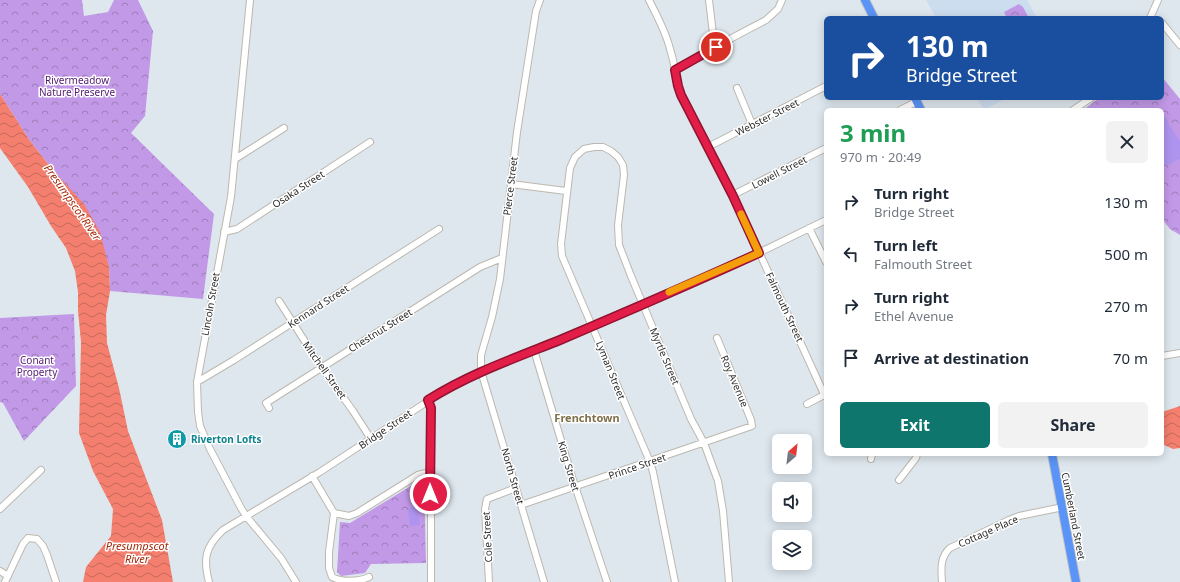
<!DOCTYPE html>
<html lang="en">
<head>
<meta charset="utf-8">
<style>
  body { margin:0; font-family:"Noto Sans",sans-serif; background:#f2f2f3; color:#1f2937; height:100vh; display:flex; flex-direction:column; font-size:15px; white-space:nowrap }
  * { box-sizing:border-box; margin:0 }
  p { font-size:13px; color:#747a83 }
  .icon { flex:none; width:22px; height:22px; fill:none; stroke:currentColor; stroke-width:2; stroke-linecap:round; stroke-linejoin:round }
  .map { position:relative; flex:1; overflow:hidden }
  .details { position:absolute; left:824px; top:108px; width:340px; height:348px; display:flex; flex-direction:column; background:#fff; border-radius:6px; box-shadow:0 2px 10px #0003 }
  .details>* { flex:none }
  .hud { position:absolute; left:824px; top:16px; width:340px; height:84px; border-radius:6px; box-shadow:0 2px 10px #0003; background:#1a4fa0; color:#fff; overflow:hidden }
  .needle { width:26px; rotate:28deg }
  .buttons { position:absolute; left:772px; top:434px; display:grid; gap:8px }
  .buttons a { display:grid; place-items:center; width:40px; height:40px; border-radius:6px; background:#fff; box-shadow:0 2px 10px #0003; font-size:20px }
  .pin { position:absolute; display:grid; place-items:center; width:34px; height:34px; color:#fff; margin:-17px; border:2px solid #fff; border-radius:50%; box-shadow:0 1px 4px #0007 }
  .me { position:absolute; width:44px; margin:-22px; rotate:0deg; stroke-linejoin:round; filter:drop-shadow(0 0 3px #0008) }
  .turn { display:flex; align-items:center; gap:14px; height:84px; padding:0 16px; font-size:18px }
  .turn .icon { width:52px; height:52px; stroke-width:2.5 }
  .turn b { display:block; font-size:28px; line-height:34px }
  .round { display:grid; place-items:center; flex:none; width:42px; height:42px; border-radius:6px; background:#f2f2f3 }
  .summary { display:flex; align-items:center; justify-content:space-between; height:68px; padding:0 16px }
  h1 { font-size:24px; font-weight:700; line-height:30px; color:#1e9e55 }
  .cta { display:flex; gap:8px; margin-top:auto; padding:8px 16px }
  .cta a { flex:1; height:46px; border-radius:6px; background:#0f766e; color:#fff; font-size:16px; font-weight:700; line-height:46px; text-align:center }
  .cta a+a { background:#f2f2f3; color:#1f2937 }
  ul { padding:0; list-style:none }
  li { display:flex; align-items:center; gap:12px; height:52px; padding:0 16px }
  li div { flex:1 }
  li b { display:block; font-size:15px }
  li em { font-style:normal }
  .map>svg:first-child { display:block }
  .education { fill:#cdddf0 }
  .forest { fill:url(#forest-crowns) }
  .pitch { fill:#ae94ee }
  .water { fill:url(#water-waves) }
  .lines { fill:none; stroke-linecap:round; stroke-linejoin:round }
  .minor-casing { stroke:#bcb8ae; stroke-width:8 }
  .major-casing { stroke:#c4c4c4; stroke-width:10 }
  .minor { stroke:#fff; stroke-width:6 }
  .major { stroke:#5b94f7; stroke-width:8 }
  .route-casing { stroke:#92132f; stroke-width:10 }
  .route { stroke:#e11d48; stroke-width:7 }
  .slow { stroke:#f59e0b; stroke-width:7 }
  .labels { text-anchor:middle; dominant-baseline:central; stroke-width:3; stroke-linejoin:round; paint-order:stroke }
  .park-label { font-size:10px; fill:#50186e; stroke:#fff }
  .street-label { font-size:10px; fill:#2c2c2c; stroke:#fff }
  .culture-label { font-size:10px; font-weight:bold; fill:#0d838f; stroke:#fff; text-anchor:start }
  .water-label { font-size:11px; font-style:italic; fill:#a42908; stroke:#fff }
  .neighbourhood-label { font-size:11px; font-weight:bold; fill:#7f6f4a; stroke:#fff }
</style>
</head>
<body>
<div class="map">
<svg width="1180" height="582" viewBox="0 0 1180 582">
  <defs>
    <pattern id="forest-crowns" width="20" height="18" patternUnits="userSpaceOnUse"><rect width="20" height="18" fill="#c299e7"/><path d="M2 6a3 3 0 1 1 6 0M12 15a3 3 0 1 1 6 0" fill="none" stroke="#9e7dbb"/></pattern>
    <pattern id="water-waves" width="16" height="10" patternUnits="userSpaceOnUse"><rect width="16" height="10" fill="#f47f6e"/><path d="M0 5q4-4 8 0t8 0" fill="none" stroke="#c6685b"/></pattern>
  </defs>
  <rect width="100%" height="100%" fill="#dee7ee"/>
  <path class="education" d="M 926,0 L 1027,0 L 1037,18 L 936,18 Z
    M 977,98 L 1007,98 L 984,110 Z"/>
  <path class="forest" d="M 0,0 L 82,0 L 84,16 L 108,12 L 114,0 L 138,0 L 153,31 L 145,116 L 131,133 L 214,214 L 203,299 L 110,291 L 109,267 L 52,169 L 30,141 L 0,94 Z
    M 1019,4 L 1023,7 L 1029,18 L 1007,18 L 1004,12 Z
    M 1162,77 L 1180,99 L 1180,235 L 1170,229 L 1162,219 L 1162,110 L 1083,110 L 1099,98 L 1162,98 Z
    M 74,314 L 76,386 L 24,441 L 3,403 L 0,402 L 0,318 Z
    M 424,478 L 426,563 L 371,564 L 365,573 L 341,576 L 337,572 L 340,522 L 350,523 Z"/>
  <path class="pitch" d="M 1162,113 L 1168,121 L 1167,122 L 1180,141 L 1180,159 L 1170,164 L 1162,165 Z
    M 418,507 L 420,525 L 410,526 L 408,508 Z"/>
  <path class="water" d="M 0,94 L 30,141 L 52,169 L 84,204 L 100,232 L 109,267 L 110,291 L 106,315 L 107,343 L 119,388 L 128,431 L 162,520 L 173,582 L 83,582 L 86,567 L 111,536 L 113,509 L 93,471 L 79,433 L 81,342 L 78,311 L 78,292 L 75,271 L 66,248 L 51,226 L 28,187 L 0,148 Z
    M 1180,406 L 1180,448 L 1173,449 L 1162,444 L 1162,412 Z"/>
  <g class="lines">
    <g class="minor-casing">
      <path id="minor" d="M 250,0 L 231,197 L 197,382 L 198,412 L 200,426 L 210,449 L 241,508 L 246,516 L 281,558 L 296,582
        M 540,0 L 536,11 L 517,132 L 500,279 L 492,317 L 481,355 L 481,371 L 544,582
        M 649,0 C 657,16 666,32 670,49 C 675,64 676,80 681,95 L 733,195 L 824,394
        M 709,0 L 713,34 L 716,47
        M 1150,18 L 1158,0
        M 1162,23 L 1180,45
        M 675,70 L 709,50 L 766,20 L 778,9 L 782,0
        M 737,88 L 752,124
        M 900,110 L 916,102
        M 1073,110 L 1091,98
        M 708,147 L 826,86
        M 235,159 L 284,128
        M 511,184 L 566,191
        M 733,195 L 826,148
        M 809,228 L 826,262
        M 224,232 L 237,229 L 370,142
        M 279,301 L 322,368 L 353,411 L 371,439
        M 534,350 L 572,477 L 607,582
        M 1162,356 L 1180,353
        M 197,382 L 234,360 L 439,229
        M 428,400 L 431,408 L 431,582
        M 807,404 L 826,394
        M 269,408 L 266,403 L 480,267 L 502,258
        M 871,459 L 872,454
        M 312,476 L 334,513 L 329,552 L 329,568 L 332,577 C 341,582 359,582 369,577
        M 899,480 L 916,458 L 917,454
        M 521,505 L 752,426 L 751,420 L 717,338
        M 0,509 L 41,470
        M 334,513 L 349,516 L 357,513 L 418,475 L 430,472
        M 0,571 L 8,576
        M 5,582 L 23,544 L 28,538 L 37,539 L 43,546 L 47,555 L 56,582
        M 209,582 C 203,559 205,547 223,530 L 320,472 L 445,390 L 472,375 L 560,339 L 736,264 L 826,220
        M 489,582 L 485,509 L 487,499 L 516,488
        M 675,582 L 653,472 L 650,462 L 562,256 L 561,244 L 570,168 L 575,157 L 584,149 L 594,147 L 603,147 L 611,151 L 618,157 L 623,165 L 624,175 L 618,225 L 619,245 L 631,276 L 691,419 L 704,443 L 718,481 L 723,511 L 729,582
        M 942,582 C 941,569 940,557 950,548 L 1009,520 L 1019,516 L 1063,507"/>
    </g>
    <g class="major-casing">
      <path id="major" d="M 865,0 L 874,18
        M 915,98 L 921,110
        M 1052,454 L 1076,582"/>
    </g>
    <use href="#minor" class="minor"/>
    <use href="#major" class="major"/>
  </g>
  <g class="lines">
    <g class="route-casing">
      <path id="route" d="M 430,494 L 431,408 L 428,400 C 469,374 515,358 560,340 C 626,312 693,283 759,253 L 733,196 L 681,95 L 678,86 L 675,70 L 716,47"/>
    </g>
    <use href="#route" class="route"/>
    <path class="slow" d="M 669,292 L 759,253 L 741,214"/>
  </g>
  <defs>
    <g id="building-disc" transform="scale(1)"><circle r="9.5" fill="#0f9aa8" stroke="#fff"/><path d="M-4-6H4V6H1V3H-1V6H-4ZM-2.5-4.3h1.7v1.8h-1.7ZM.8-4.3h1.7v1.8H.8ZM-2.5-1h1.7V.8h-1.7ZM.8-1h1.7V.8H.8Z" fill="#fff"/></g>
  </defs>
  <g fill-rule="evenodd">
    <use href="#building-disc" x="177" y="439"/>
  </g>
  <g class="labels">
    <g class="park-label">
      <text x="77" y="80">Rivermeadow<tspan x="77" dy="12">Nature Preserve</tspan></text>
      <text x="37" y="360">Conant<tspan x="37" dy="12">Property</tspan></text>
    </g>
    <g class="street-label">
      <text transform="translate(767 117) rotate(-27)">Webster Street</text>
      <text transform="translate(779 172) rotate(-27)">Lowell Street</text>
      <text transform="translate(510 186) rotate(-83)">Pierce Street</text>
      <text transform="translate(298 189) rotate(-33)">Osaka Street</text>
      <text transform="translate(210 304) rotate(-80)">Lincoln Street</text>
      <text transform="translate(318 306) rotate(-33)">Kennard Street</text>
      <text transform="translate(785 307) rotate(65)">Falmouth Street</text>
      <text transform="translate(380 330) rotate(-32)">Chestnut Street</text>
      <text transform="translate(665 356) rotate(67)">Myrtle Street</text>
      <text transform="translate(325 370) rotate(55)">Mitchell Street</text>
      <text transform="translate(611 370) rotate(68)">Lyman Street</text>
      <text transform="translate(735 381) rotate(67)">Roy Avenue</text>
      <text transform="translate(385 429) rotate(-34)">Bridge Street</text>
      <text transform="translate(569 466) rotate(73)">King Street</text>
      <text transform="translate(637 466) rotate(-19)">Prince Street</text>
      <text transform="translate(513 476) rotate(74)">North Street</text>
      <text transform="translate(1074 516) rotate(79)">Cumberland Street</text>
      <text transform="translate(988 531) rotate(-24)">Cottage Place</text>
      <text transform="translate(487 537) rotate(-93)">Cole Street</text>
    </g>
    <g class="culture-label">
      <text x="191" y="439">Riverton Lofts</text>
    </g>
    <g class="water-label">
      <text transform="translate(73 202) rotate(55)">Presumpscot River</text>
      <text x="137" y="545">Presumpscot<tspan x="137" dy="13">River</tspan></text>
    </g>
    <g class="neighbourhood-label">
      <text x="587" y="417">Frenchtown</text>
    </g>
  </g>
</svg>
<div class="buttons">
<a><svg class="needle" viewBox="-14 -14 28 28"><path d="M0-13l5 13h-10z" fill="#e53935"/><path d="M0 13l5-13h-10z" fill="#747a83"/></svg></a>
<a><svg class="icon" aria-label="sound" viewBox="0 0 24 24"><path d="M4 9h4l5-4v14l-5-4H4zM17 9q2 3 0 6"/></svg></a>
<a><svg class="icon" aria-label="layers" viewBox="0 0 24 24"><path d="M12 4l9 5-9 5-9-5zM3 14l9 5 9-5"/></svg></a>
</div>
<div class="pin" style="left:716px;top:47px;background:#d93025"><svg class="icon" aria-label="arrive" viewBox="0 0 24 24"><path d="M6 21V4h12l-3 4 3 4H6"/></svg></div>
<svg class="me" style="left:430px;top:494px" viewBox="-20 -20 40 40"><circle r="17" fill="#e11d48" stroke="#fff" stroke-width="3"/><path d="M0-11L8 9 0 5-8 9z" fill="#fff"/></svg>
<div class="hud">
<div class="turn"><svg class="icon" aria-label="right" viewBox="0 0 24 24"><path d="M7 20v-9h11M14 6l5 5-5 5"/></svg><div><b>130 m</b>Bridge Street</div></div>
</div>
<section class="details">
<div class="summary"><div><h1>3 min</h1><p>970 m · 20:49</p></div><a class="round"><svg class="icon" aria-label="close" viewBox="0 0 24 24"><path d="M6 6l12 12M18 6L6 18"/></svg></a></div>
<ul>
<li><svg class="icon" aria-label="right" viewBox="0 0 24 24"><path d="M7 20v-9h11M14 6l5 5-5 5"/></svg><div><b>Turn right</b><p>Bridge Street</p></div><em>130 m</em></li>
<li><svg class="icon" aria-label="left" viewBox="0 0 24 24"><path d="M17 20v-9H6M10 6l-5 5 5 5"/></svg><div><b>Turn left</b><p>Falmouth Street</p></div><em>500 m</em></li>
<li><svg class="icon" aria-label="right" viewBox="0 0 24 24"><path d="M7 20v-9h11M14 6l5 5-5 5"/></svg><div><b>Turn right</b><p>Ethel Avenue</p></div><em>270 m</em></li>
<li><svg class="icon" aria-label="arrive" viewBox="0 0 24 24"><path d="M6 21V4h12l-3 4 3 4H6"/></svg><div><b>Arrive at destination</b></div><em>70 m</em></li>
</ul>
<div class="cta"><a>Exit</a><a>Share</a></div>
</section>
</div>
</body>
</html>
